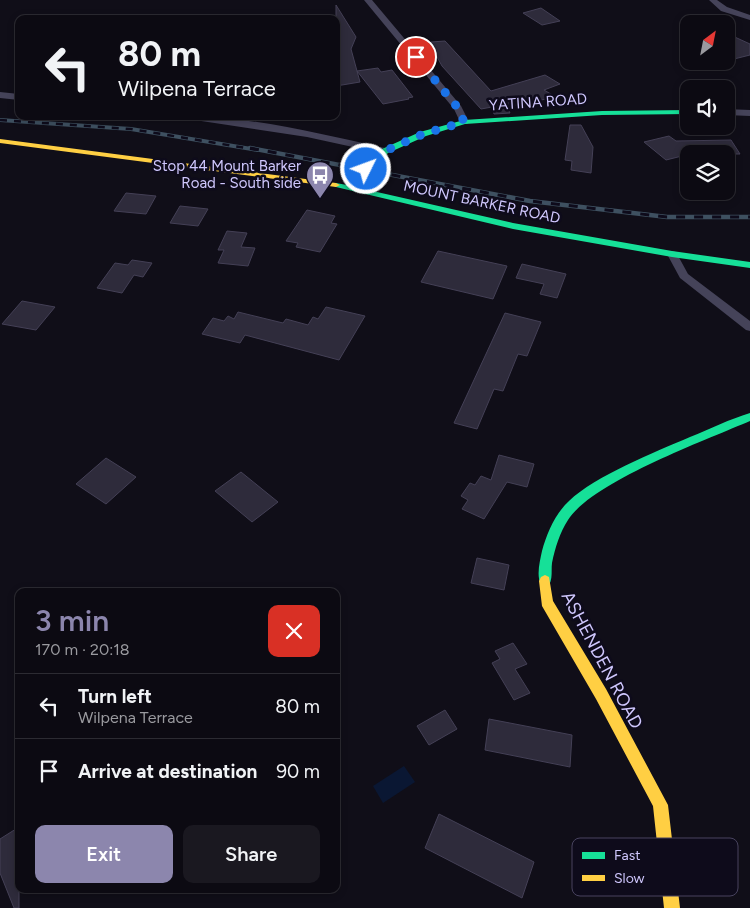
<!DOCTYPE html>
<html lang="en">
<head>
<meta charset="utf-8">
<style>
  body { margin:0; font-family:Figtree,sans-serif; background:#1a1820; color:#f1f3f6; height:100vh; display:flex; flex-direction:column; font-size:19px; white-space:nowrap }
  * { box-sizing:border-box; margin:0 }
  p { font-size:16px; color:#9a9a9f }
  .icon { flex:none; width:28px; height:28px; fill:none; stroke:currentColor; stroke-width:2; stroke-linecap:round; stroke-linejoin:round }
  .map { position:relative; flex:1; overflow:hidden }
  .side { position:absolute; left:15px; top:588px; width:325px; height:305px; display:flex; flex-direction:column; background:#0c0a12; border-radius:10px; box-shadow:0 2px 8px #0003,0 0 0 1px #2c2b32 }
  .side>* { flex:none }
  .top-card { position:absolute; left:15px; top:15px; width:325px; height:105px; border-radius:10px; box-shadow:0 2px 8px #0003,0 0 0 1px #2c2b32; background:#0c0a12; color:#f1f3f6; overflow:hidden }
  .needle { width:32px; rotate:32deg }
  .fabs { position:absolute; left:680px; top:15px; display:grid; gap:10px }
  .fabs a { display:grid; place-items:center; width:55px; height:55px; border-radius:10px; background:#0c0a12; box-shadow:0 2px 8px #0003,0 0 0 1px #2c2b32; font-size:25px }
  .pin { position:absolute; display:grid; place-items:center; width:42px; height:42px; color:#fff; margin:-21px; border:2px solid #fff; border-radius:50%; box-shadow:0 1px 5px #0007 }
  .me { position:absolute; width:55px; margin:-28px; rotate:48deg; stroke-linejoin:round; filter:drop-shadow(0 0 4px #0008) }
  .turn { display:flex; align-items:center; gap:18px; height:105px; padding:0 20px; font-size:22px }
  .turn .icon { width:65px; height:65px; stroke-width:2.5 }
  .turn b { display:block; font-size:35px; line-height:42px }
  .round { display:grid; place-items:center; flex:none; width:52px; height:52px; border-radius:10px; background:#1a1820 }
  .overview { display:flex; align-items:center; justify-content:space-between; height:85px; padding:0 20px }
  h1 { font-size:30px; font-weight:600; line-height:38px; color:#8c86ad }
  .action { display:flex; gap:10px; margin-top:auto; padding:10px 20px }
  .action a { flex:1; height:58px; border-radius:10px; background:#8c86ad; color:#fff; font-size:20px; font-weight:600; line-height:58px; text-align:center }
  .action a+a { background:#1a1820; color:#f1f3f6 }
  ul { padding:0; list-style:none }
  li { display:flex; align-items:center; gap:15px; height:65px; padding:0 20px; border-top:1px solid #2c2b32 }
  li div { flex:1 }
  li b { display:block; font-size:19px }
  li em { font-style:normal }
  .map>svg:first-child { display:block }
  .water { fill:#0a1733 }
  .building { fill:#2e2b3b; stroke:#444056 }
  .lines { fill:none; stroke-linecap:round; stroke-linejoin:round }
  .street { fill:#454359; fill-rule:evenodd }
  .fast { fill:#16e098; fill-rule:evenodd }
  .slow { fill:#ffcf43; fill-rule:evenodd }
  .rail-far1-casing { stroke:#3e5060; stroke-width:4 }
  .rail-casing { stroke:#3e5060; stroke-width:4.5 }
  .rail-far1 { stroke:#0e0b1b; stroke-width:2.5; stroke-dasharray:7; stroke-linecap:butt }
  .rail { stroke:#0e0b1b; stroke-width:3; stroke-dasharray:9; stroke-linecap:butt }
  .route { stroke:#1a73e8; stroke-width:9; stroke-dasharray:0 16.2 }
  .labels { text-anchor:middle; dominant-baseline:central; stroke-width:5; stroke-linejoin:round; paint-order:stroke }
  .far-street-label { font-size:15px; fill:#cfc7fd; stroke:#0e0b1b }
  .far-poi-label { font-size:15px; fill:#cfc7fd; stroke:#0e0b1b; text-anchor:end }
  .street-label { font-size:18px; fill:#cfc7fd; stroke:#0e0b1b }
  .key { fill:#0e0b1b; stroke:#48435f; stroke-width:1 }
  .key-label { font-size:14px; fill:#cfc7fd }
</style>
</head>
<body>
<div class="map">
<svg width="750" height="908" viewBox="0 0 750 908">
  <rect width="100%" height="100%" fill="#100e18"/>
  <path class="water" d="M 404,766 L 415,782 L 383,803 L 373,786 Z"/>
  <path class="building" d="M 336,5 L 356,37 L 351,49 L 360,82 L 336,86 Z
    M 541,8 L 560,21 L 542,25 L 523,13 Z
    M 726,33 L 750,44 L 750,55 L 726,61 Z
    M 445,41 L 491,91 L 545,75 L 560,84 L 544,90 L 556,97 L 507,107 L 510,113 L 494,114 L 492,107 L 481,109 L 442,66 L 431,46 L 433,46 L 431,42 Z
    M 378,68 L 381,72 L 392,70 L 413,97 L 408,98 L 409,99 L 383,104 L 357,71 Z
    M 570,125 L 581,125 L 593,147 L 591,173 L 571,170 L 572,161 L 565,160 Z
    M 669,136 L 676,141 L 731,140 L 740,154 L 713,154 L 710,149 L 666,160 L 644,142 Z
    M 126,193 L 156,196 L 146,214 L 114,211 Z
    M 180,206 L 208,209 L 198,226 L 170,223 Z
    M 307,210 L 335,216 L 331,223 L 337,224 L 320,252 L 296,247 L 298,243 L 286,241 Z
    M 227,231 L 247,233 L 241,247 L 255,248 L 248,266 L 218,263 L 224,250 L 218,250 Z
    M 438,251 L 507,266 L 493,299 L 421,282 Z
    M 132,260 L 152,263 L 143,277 L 134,275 L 122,293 L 97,288 L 115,263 L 128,265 Z
    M 522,264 L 566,274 L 557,298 L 540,294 L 544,284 L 516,278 Z
    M 22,301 L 55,307 L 36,330 L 2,324 Z
    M 326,307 L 365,316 L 339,360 L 245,335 L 240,343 L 202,334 L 213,318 L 224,321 L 228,316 L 234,319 L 238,312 L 283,323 L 286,319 L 308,325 L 313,317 L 318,319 Z
    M 505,313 L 541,322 L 527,356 L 518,354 L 503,391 L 494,389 L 477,429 L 454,423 Z
    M 499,455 L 534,464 L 527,487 L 507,482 L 484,519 L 462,509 L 468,500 L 461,496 L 470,483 L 475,485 L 481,476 L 491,480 Z
    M 106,458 L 136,477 L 106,504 L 76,484 Z
    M 241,472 L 278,502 L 252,522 L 215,491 Z
    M 477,558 L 509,565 L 504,590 L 471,583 Z
    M 513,643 L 527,664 L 515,669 L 530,693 L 514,700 L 492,663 L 500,659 L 495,651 Z
    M 445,710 L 457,729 L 429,745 L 417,726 Z
    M 489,719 L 572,735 L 570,767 L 485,750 Z
    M 439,814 L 534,862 L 522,898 L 425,848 Z
    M 19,827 L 19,908 L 14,908 L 0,873 L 0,839 Z"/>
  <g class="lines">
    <path class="street" d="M 364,0 L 372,0 L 461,106 L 469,122 L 467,124 L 461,124 L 454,109 Z
      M 709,0 L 717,0 L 727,7 L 750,15 L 750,20 L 721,11 Z
      M 0,92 L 19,94 L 19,100 L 0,98 Z
      M 726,109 L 750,110 L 750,116 L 726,115 Z
      M 184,116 C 250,116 320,134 385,148 L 390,151 L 385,154 L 307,137 L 188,119 Z
      M 672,251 L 676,252 L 688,274 L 750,321 L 750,331 L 746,330 L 680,278 L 667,254 Z"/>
    <path class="fast" d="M 689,110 L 689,114 L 602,115 L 465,124 L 426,136 L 388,153 L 355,187 L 513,223 L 672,251 L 750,262 L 750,268 L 672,257 L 513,229 L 336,187 L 332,185 L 336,183 L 347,185 L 382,149 L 420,132 L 464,120 L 602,111 Z
      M 750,413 L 750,421 C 706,440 592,482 568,520 C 560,532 555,548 552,563 C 551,570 553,578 549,585 L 545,587 L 541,585 C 536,575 540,561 542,551 C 547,533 555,514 569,501 C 595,476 655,452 690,437 C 710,429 730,419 750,413 Z"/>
    <path class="slow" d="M 0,139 L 336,183 L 340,185 L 336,187 L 0,143 Z
      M 545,575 L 549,577 L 553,601 L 606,689 L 668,805 L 680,908 L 664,908 L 653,806 L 596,699 L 542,606 L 539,581 L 541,577 Z"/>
    <g class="rail-far1-casing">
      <path id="rail-far1" d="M 0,120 L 131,129 L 258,150"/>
    </g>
    <g class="rail-casing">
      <path id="rail" d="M 250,148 L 530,201 L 667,217 L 750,217"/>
    </g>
    <use href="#rail-far1" class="rail-far1"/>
    <use href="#rail" class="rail"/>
  </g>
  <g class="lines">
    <path class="route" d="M 366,169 L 385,151 L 423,134 L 464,122 L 458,108 L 416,57"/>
  </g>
  <defs>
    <g id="bus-pin" transform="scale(1.4375)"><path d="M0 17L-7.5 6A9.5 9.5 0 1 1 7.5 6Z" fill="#8c86ad" stroke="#0e0b1b"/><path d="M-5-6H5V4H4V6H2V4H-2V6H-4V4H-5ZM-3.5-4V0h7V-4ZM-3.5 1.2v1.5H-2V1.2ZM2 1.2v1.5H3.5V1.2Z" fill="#fff"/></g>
  </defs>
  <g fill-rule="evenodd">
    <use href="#bus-pin" x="320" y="175"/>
  </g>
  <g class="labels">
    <g class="far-street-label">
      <text transform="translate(538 102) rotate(-4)">YATINA ROAD</text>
      <text transform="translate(482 202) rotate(12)">MOUNT BARKER ROAD</text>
    </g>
    <g class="far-poi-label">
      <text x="301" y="166">Stop 44 Mount Barker<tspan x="301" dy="17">Road - South side</tspan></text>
    </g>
    <g class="street-label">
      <text transform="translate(602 660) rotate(62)">ASHENDEN ROAD</text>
    </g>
  </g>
  <rect x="572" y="838" width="166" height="58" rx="8" class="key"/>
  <rect x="582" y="852" width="23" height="7" fill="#16e098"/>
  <rect x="582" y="875" width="23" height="6" fill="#ffcf43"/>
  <g class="key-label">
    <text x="614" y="860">Fast</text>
    <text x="614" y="883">Slow</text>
  </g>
</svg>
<div class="fabs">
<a><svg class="needle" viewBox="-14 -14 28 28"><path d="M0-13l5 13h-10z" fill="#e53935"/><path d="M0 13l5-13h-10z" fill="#9a9a9f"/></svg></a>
<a><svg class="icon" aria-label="sound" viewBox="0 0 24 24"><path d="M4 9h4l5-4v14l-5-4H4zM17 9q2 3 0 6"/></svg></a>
<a><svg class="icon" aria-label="layers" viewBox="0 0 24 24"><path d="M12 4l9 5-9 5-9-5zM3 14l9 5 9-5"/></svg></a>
</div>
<div class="pin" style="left:416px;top:57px;background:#d93025"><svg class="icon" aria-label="arrive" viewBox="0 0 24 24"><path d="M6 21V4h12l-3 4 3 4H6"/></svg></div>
<svg class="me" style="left:366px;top:169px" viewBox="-20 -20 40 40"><circle r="17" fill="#1a73e8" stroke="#fff" stroke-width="3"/><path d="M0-11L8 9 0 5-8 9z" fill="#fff"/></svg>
<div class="top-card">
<div class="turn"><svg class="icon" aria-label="left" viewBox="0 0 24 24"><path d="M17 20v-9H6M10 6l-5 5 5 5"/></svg><div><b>80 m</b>Wilpena Terrace</div></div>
</div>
<section class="side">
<div class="overview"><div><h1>3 min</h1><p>170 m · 20:18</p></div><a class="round" style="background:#d93025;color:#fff"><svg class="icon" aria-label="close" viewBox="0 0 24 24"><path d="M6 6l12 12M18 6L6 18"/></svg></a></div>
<ul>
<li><svg class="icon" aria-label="left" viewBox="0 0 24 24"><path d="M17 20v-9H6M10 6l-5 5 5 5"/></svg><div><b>Turn left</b><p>Wilpena Terrace</p></div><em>80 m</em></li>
<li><svg class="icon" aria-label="arrive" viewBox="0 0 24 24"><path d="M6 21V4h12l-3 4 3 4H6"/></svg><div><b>Arrive at destination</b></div><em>90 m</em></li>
</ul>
<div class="action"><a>Exit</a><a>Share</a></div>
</section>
</div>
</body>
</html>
